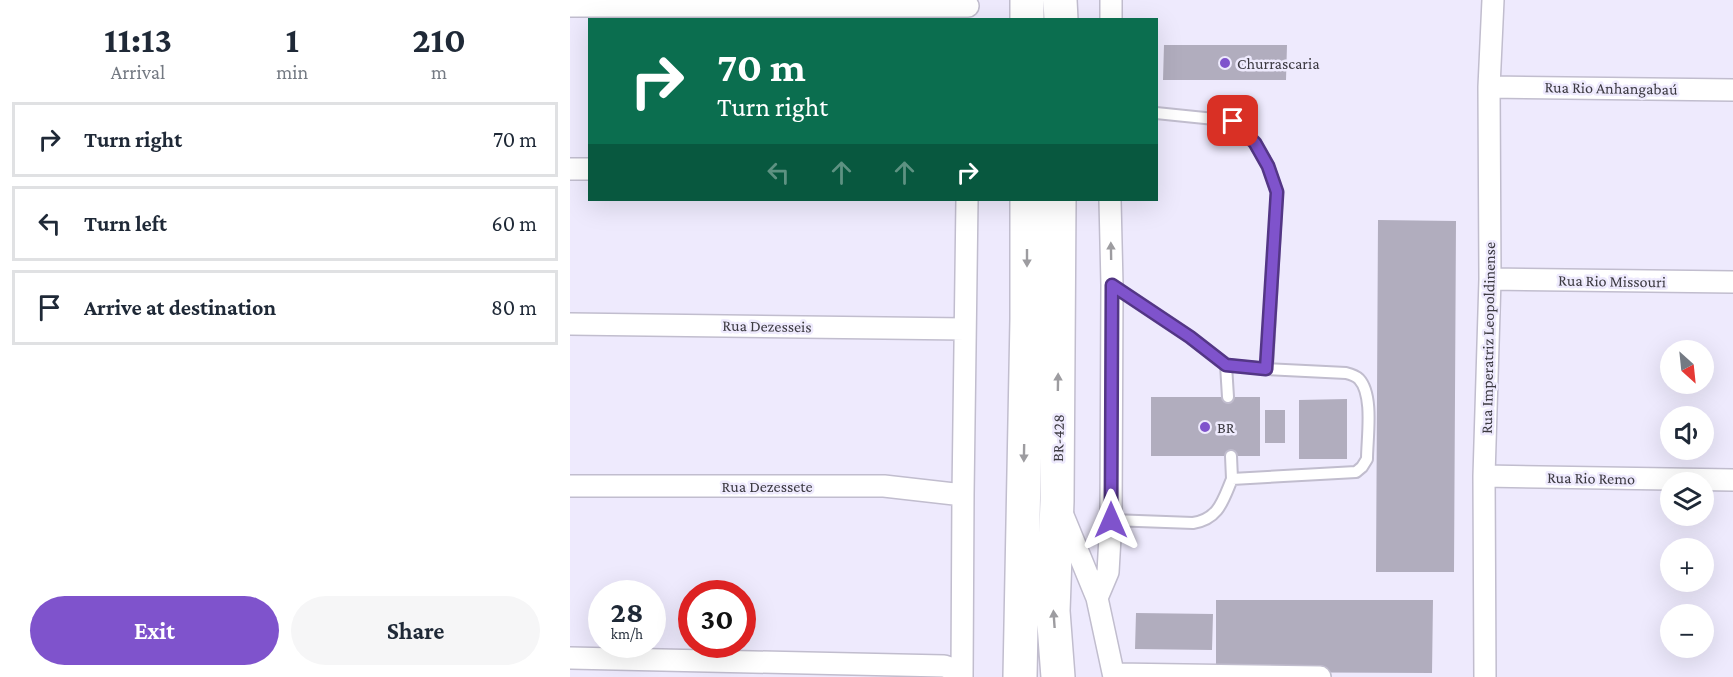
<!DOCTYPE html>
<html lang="en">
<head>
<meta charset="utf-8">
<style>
  body { margin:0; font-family:"Crimson Pro",serif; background:#f6f6f7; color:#1f2937; height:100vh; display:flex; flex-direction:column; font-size:22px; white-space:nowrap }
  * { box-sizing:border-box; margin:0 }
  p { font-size:20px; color:#747a83 }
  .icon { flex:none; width:33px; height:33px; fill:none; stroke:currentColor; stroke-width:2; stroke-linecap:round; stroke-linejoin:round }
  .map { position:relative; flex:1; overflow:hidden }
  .sheet { display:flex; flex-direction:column; background:#fff; width:570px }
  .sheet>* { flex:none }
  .hud { position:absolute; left:18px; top:18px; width:570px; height:183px; border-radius:0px; box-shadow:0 6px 24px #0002; background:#0b6e4f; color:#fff; overflow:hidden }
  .needle { width:39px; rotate:153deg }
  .buttons { position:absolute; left:1090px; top:340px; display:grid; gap:12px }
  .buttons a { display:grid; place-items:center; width:54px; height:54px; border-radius:50%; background:#fff; box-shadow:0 6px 24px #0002; font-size:30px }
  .speed { position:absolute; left:18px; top:580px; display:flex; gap:12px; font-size:30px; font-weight:700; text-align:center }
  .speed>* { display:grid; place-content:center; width:78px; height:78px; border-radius:50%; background:#fff; box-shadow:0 6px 24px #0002; line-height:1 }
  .speed small { font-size:15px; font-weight:400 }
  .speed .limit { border:9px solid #d22; background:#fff; color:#111 }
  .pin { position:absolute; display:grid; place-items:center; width:51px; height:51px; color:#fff; margin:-26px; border-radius:12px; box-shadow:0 3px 9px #0006 }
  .me { position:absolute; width:66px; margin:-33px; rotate:0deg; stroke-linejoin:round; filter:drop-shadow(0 0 4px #0008) }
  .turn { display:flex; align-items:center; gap:21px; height:126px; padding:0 30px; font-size:27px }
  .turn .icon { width:78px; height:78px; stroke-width:2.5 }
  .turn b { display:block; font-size:42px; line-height:51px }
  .lanes { display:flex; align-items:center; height:57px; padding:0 30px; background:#0003; justify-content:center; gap:30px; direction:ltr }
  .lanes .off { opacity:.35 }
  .eta { display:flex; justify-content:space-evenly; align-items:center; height:102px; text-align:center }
  .eta b { font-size:36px; font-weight:700; line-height:42px }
  .primary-button { display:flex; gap:12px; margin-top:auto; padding:12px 30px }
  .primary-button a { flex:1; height:69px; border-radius:36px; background:#7f53cc; color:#fff; font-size:24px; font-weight:700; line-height:69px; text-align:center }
  .primary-button a+a { background:#f6f6f7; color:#1f2937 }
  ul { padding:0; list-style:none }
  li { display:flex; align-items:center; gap:18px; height:75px; margin:0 12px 9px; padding:0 18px; border:3px solid #e0e1e3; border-radius:0px }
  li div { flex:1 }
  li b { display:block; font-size:22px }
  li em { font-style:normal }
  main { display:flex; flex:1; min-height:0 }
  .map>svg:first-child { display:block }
  .building { fill:#b1adbe }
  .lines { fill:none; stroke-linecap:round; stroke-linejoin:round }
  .lane-casing { stroke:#c1bdce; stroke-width:14 }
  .street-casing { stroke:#c1bdce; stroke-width:24 }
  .highway-casing { stroke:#c1bdce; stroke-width:36 }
  .lane { stroke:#fff; stroke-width:10 }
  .street { stroke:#fff; stroke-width:21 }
  .highway { stroke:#fff; stroke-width:33 }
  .oneway { fill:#9d9ca0 }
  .route-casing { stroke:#533685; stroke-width:15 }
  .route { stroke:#7f53cc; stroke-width:10 }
  .poi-dot { fill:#7f53cc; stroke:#eeeafd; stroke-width:2 }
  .labels { text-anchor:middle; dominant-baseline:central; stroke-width:5; stroke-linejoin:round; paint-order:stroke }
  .poi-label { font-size:16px; fill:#3b3940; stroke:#eeeafd; text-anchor:start }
  .street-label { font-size:16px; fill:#3b3940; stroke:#eeeafd }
</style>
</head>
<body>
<main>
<section class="sheet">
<div class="eta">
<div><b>11:13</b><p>Arrival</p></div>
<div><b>1</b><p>min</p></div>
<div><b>210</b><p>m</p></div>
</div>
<ul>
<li><svg class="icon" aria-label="right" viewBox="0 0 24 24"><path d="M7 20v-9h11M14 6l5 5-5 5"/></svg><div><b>Turn right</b></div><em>70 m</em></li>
<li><svg class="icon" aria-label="left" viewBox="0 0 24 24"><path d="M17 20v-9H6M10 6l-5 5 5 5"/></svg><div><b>Turn left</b></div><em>60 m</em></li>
<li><svg class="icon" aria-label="arrive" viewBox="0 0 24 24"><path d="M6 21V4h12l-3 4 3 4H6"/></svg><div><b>Arrive at destination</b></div><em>80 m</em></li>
</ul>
<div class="primary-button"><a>Exit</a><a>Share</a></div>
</section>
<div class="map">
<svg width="1163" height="677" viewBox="0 0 1163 677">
  <rect width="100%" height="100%" fill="#eeeafd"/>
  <path class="building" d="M 594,45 L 717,45 L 716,80 L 593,80 Z
    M 808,220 L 886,221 L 884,572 L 806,572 Z
    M 581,397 L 690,397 L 690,456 L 581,456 Z
    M 777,399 L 777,459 L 729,459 L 729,400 Z
    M 695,410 L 715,410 L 715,443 L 695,443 Z
    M 646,600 L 863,600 L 862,673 L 646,672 Z
    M 566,613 L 643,614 L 642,650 L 565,649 Z"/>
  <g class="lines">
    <g class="lane-casing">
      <path id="lane" d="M 542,285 L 620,337 L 656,365
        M 658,397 L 656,365 L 697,369
        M 661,456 L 662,479
        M 541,520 L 623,523 C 649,519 653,500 662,479 L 786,472 L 792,467 L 797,459 C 797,438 804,395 789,379 C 786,376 780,374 776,373 L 697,369 L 707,192 L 698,166 L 685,143 L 664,121 L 586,113"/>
    </g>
    <g class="street-casing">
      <path id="street" d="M 0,6 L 398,6
        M 541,20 L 541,0
        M 919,87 L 1163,90
        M 0,169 L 20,169
        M 920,279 L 1163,282
        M 0,324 L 395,329
        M 914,476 L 1163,480
        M 0,486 L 314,486 L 393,495
        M 492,513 L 527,598 L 544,677
        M 527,598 L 538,572 L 541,520 L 542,285 L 540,200
        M 0,658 L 374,666 L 392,672
        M 544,674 L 750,677
        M 392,677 L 393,495 L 397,200
        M 915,677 L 914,476 L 920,279 L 919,87 L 923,0"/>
    </g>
    <g class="highway-casing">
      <path id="highway" d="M 457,0 L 457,20
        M 490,0 L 491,20
        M 450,677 L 457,319 L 457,200
        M 488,677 L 483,611 L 487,501 L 489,200"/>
    </g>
    <use href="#lane" class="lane"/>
    <use href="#street" class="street"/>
    <use href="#highway" class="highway"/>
  </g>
  <defs><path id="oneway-solid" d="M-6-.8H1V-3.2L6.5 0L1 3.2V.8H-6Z" transform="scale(1.5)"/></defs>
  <g class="oneway">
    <use href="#oneway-solid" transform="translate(541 251) rotate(-91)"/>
    <use href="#oneway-solid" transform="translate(457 258) rotate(90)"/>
    <use href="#oneway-solid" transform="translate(488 382) rotate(-89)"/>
    <use href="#oneway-solid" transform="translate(454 453) rotate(91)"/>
    <use href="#oneway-solid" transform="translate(484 619) rotate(-94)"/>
  </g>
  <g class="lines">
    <g class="route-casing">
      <path id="route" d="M 541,520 L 542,285 L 620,337 L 656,365 L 696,369 L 707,192 L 698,166 L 685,143 L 663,121"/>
    </g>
    <use href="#route" class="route"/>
  </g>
  <g class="poi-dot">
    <circle cx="655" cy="63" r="6"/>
    <circle cx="635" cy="427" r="6"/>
  </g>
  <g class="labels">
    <g class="poi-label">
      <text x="667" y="63">Churrascaria</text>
      <text x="647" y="427">BR</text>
    </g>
    <g class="street-label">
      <text transform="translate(1041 88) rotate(1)">Rua Rio Anhangabaú</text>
      <text transform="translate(1042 281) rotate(1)">Rua Rio Missouri</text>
      <text transform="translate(197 326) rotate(1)">Rua Dezesseis</text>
      <text transform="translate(918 338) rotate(-89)">Rua Imperatriz Leopoldinense</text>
      <text transform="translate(488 438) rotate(-89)">BR-428</text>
      <text transform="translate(1021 478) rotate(1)">Rua Rio Remo</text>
      <text x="197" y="486">Rua Dezessete</text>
    </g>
  </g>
</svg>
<div class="buttons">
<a><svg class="needle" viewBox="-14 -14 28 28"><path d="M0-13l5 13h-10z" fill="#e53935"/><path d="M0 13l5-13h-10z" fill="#747a83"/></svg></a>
<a><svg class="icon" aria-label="sound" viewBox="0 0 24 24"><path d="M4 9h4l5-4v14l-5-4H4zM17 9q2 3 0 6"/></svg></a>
<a><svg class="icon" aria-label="layers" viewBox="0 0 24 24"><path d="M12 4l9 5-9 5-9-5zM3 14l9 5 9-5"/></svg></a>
<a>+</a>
<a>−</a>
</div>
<div class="speed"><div>28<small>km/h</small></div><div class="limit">30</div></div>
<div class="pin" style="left:663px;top:121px;background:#d93025"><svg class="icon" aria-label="arrive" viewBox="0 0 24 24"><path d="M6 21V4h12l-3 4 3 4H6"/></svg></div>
<svg class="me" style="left:541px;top:520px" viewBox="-20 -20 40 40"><path d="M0-17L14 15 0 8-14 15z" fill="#7f53cc" stroke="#fff" stroke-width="4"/></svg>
<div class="hud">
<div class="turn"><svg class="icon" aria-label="right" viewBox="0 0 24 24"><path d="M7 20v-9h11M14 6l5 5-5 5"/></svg><div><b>70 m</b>Turn right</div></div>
<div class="lanes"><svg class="icon off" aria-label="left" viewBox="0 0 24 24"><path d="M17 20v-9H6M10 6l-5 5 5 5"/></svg><svg class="icon off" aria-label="ahead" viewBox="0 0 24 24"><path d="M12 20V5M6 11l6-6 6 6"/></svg><svg class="icon off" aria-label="ahead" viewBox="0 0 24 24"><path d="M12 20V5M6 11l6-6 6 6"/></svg><svg class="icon" aria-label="right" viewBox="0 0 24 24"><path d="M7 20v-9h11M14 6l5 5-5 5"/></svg></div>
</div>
</div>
</main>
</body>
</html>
